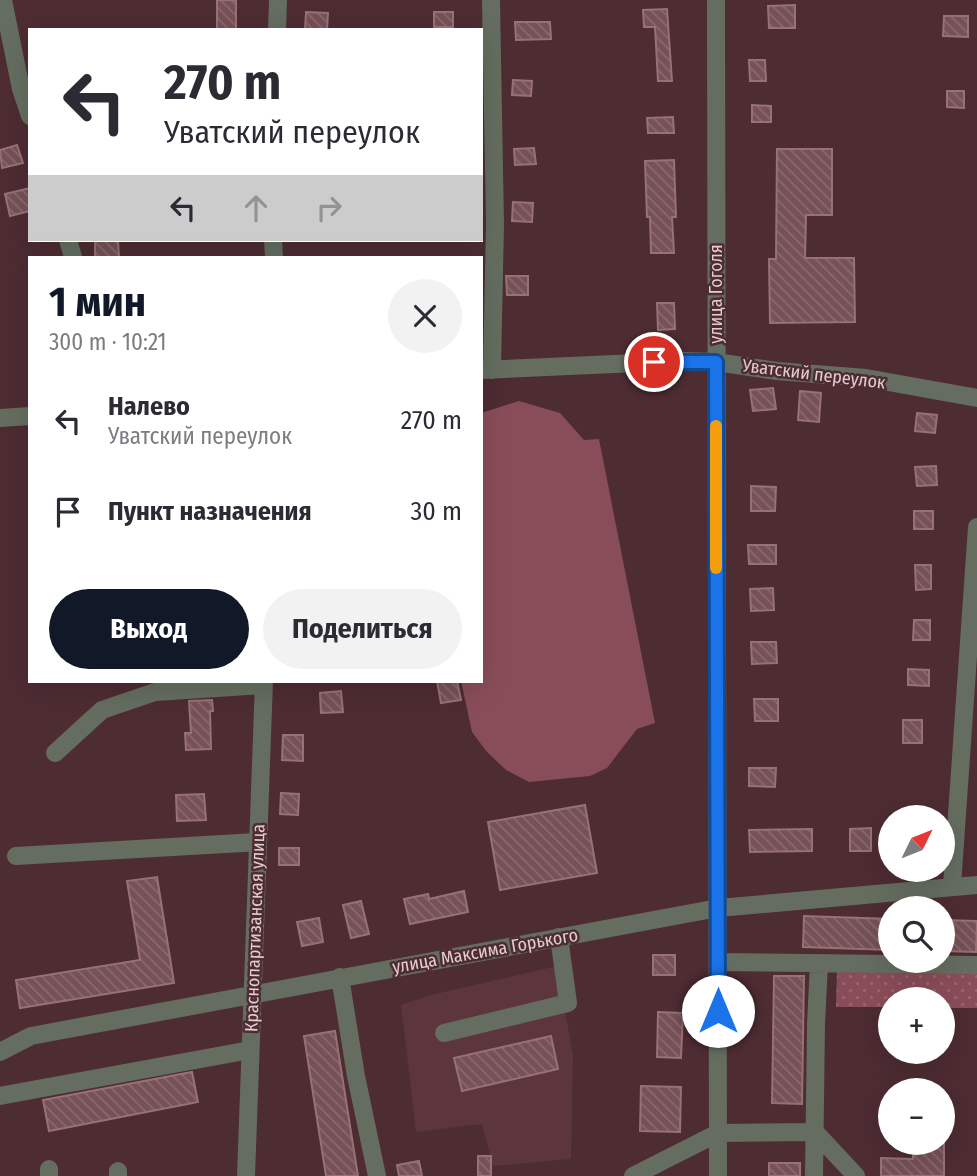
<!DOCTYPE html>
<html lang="ru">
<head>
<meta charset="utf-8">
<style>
  body { margin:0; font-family:"Fira Sans Condensed",sans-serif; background:#f2f2f3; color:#2b2b33; height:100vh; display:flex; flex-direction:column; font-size:26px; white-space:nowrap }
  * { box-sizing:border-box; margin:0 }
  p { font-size:23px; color:#7c7c81 }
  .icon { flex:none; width:38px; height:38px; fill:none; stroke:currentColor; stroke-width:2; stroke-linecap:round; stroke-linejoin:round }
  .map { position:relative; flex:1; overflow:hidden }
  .side { position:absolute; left:28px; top:256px; width:455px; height:427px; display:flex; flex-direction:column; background:#fff; border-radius:0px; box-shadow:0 7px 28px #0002 }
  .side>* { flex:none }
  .hud { position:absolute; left:28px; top:28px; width:455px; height:214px; border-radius:0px; box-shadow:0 7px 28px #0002; background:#fff; color:#2b2b33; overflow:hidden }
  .needle { width:46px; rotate:47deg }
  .buttons { position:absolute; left:878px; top:805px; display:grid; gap:14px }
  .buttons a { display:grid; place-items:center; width:77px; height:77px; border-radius:50%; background:#fff; box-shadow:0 7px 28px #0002; font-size:35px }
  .pin { position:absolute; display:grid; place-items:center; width:60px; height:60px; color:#fff; margin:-30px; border:4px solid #fff; border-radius:50%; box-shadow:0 2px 7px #0007 }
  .me { position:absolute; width:77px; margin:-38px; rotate:0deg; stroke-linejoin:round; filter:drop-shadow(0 0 5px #0008) }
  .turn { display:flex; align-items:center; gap:24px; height:147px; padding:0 21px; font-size:32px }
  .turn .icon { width:91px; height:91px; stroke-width:2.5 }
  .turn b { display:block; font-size:49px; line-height:60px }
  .lanes { display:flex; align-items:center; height:66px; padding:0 21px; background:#0003; justify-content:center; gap:35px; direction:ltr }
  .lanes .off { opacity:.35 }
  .round { display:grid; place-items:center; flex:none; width:74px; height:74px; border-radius:37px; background:#f2f2f3 }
  .summary { display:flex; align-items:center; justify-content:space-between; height:119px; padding:0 21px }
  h1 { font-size:42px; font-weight:700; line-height:52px; color:#111827 }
  .action { display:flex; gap:14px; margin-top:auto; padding:14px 21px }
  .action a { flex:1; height:80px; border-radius:42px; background:#111827; color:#fff; font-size:28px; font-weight:700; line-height:80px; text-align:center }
  .action a+a { background:#f2f2f3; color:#2b2b33 }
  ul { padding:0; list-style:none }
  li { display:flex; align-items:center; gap:21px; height:91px; padding:0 21px }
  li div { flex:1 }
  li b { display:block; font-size:26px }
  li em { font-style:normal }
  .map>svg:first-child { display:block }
  .built { fill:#5d353d }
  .grass { fill:url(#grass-dots) }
  .pitch { fill:#894d59 }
  .building { fill:url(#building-back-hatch); stroke:#987177; stroke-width:2 }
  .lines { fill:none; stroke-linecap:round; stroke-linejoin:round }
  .minor { stroke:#656d60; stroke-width:18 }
  .route-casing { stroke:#114b97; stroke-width:18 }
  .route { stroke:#1a73e8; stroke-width:12 }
  .slow { stroke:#f59e0b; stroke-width:12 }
  .labels { text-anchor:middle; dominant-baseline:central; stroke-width:5; stroke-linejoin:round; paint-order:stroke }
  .street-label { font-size:18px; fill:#e2cccf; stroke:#4d2c32 }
</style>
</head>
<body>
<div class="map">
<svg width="977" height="1176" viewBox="0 0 977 1176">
  <defs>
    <pattern id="grass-dots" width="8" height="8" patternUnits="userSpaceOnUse" patternTransform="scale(1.75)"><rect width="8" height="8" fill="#894d59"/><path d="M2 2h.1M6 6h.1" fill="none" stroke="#996570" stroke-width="1.8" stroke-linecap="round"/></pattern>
    <pattern id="building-back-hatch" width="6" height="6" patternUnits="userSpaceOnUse" patternTransform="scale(1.75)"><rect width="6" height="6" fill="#765157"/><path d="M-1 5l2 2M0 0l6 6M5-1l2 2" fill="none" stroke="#89696e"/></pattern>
  </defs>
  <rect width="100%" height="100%" fill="#4d2c32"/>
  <path class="built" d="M 557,966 L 573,1055 L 571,1159 L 493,1166 L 482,1124 L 416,1132 L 401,1005 L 431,995 Z"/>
  <path class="grass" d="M 837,972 L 977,973 L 977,1008 L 943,1008 L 943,999 L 891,999 L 891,1007 L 836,1007 Z"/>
  <path class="pitch" d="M 519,401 L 560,413 L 584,440 L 599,439 L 655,723 L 637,729 L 607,768 L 590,776 L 529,782 L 506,770 L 487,752 L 472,732 L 461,681 L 481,681 L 481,413 Z"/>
  <path class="building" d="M 217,0 L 236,0 L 236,30 L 217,30 Z
    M 795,5 L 795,28 L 769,28 L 768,6 Z
    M 667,9 L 672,81 L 658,81 L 655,27 L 644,27 L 643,10 Z
    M 306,12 L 328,13 L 327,30 L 305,30 Z
    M 434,12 L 453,12 L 453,27 L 434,27 Z
    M 944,16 L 968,16 L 968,37 L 943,36 Z
    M 515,22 L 550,22 L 551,39 L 516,40 Z
    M 749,60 L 765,60 L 766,81 L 750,81 Z
    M 513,80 L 532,81 L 531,96 L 512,95 Z
    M 947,91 L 964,91 L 964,108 L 947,107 Z
    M 752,105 L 771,106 L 771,122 L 752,122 Z
    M 673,117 L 674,133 L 648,133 L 647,118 Z
    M 17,145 L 23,163 L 2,168 L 0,150 Z
    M 534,148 L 536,164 L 515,165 L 514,149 Z
    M 777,149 L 832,149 L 832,215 L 806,215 L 805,258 L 854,258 L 855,322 L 770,323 L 769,259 L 776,259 Z
    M 674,160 L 676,217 L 672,217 L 674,253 L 651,253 L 650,217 L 647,217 L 645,161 Z
    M 30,188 L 30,211 L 10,216 L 5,194 Z
    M 513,202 L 533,203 L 532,222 L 512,221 Z
    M 95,240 L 118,240 L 119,257 L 95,257 Z
    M 506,276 L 528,276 L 528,295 L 507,295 Z
    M 657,303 L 674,303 L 675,329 L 658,330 Z
    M 773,388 L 776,409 L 753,411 L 750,390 Z
    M 800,391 L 821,393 L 819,422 L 798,420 Z
    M 917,413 L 937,415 L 935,433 L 915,431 Z
    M 936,466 L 937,485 L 917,486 L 915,467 Z
    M 751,486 L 776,487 L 775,511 L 751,511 Z
    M 914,511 L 933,511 L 933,529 L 914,529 Z
    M 748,545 L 776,545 L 776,564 L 749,564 Z
    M 915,565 L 931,565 L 931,589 L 916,590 Z
    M 773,588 L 774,610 L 751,611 L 750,589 Z
    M 914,620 L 930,620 L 930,640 L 913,640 Z
    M 751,642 L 776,642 L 777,663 L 752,664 Z
    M 908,669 L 929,670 L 929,686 L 908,685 Z
    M 437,681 L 457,681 L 461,700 L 441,703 Z
    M 341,691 L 343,712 L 321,713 L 320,693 Z
    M 754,699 L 778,699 L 778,721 L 755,721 Z
    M 212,700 L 213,711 L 210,711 L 211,749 L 186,750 L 185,733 L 191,733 L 189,701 Z
    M 903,720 L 922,720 L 922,743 L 903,743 Z
    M 283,735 L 303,735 L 303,761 L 282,760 Z
    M 749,768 L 776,768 L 775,787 L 749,786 Z
    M 281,793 L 299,794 L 298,815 L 280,814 Z
    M 204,794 L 206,820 L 177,821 L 176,795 Z
    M 585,805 L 597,873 L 500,890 L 488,822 Z
    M 871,828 L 871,851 L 850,851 L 850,829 Z
    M 812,829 L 812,851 L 750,852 L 749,830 Z
    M 279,848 L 299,848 L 299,865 L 279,865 Z
    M 157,877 L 174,983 L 20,1008 L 16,980 L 140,960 L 127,881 Z
    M 464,891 L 468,912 L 410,924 L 404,899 L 428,894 L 429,899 Z
    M 361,901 L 369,934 L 351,938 L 343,905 Z
    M 804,916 L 891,919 L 891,950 L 803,947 Z
    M 319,918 L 323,942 L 302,946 L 297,922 Z
    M 943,920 L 977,921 L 976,952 L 943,951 Z
    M 653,955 L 675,955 L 675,975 L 653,975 Z
    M 774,976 L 804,976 L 802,1104 L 772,1103 Z
    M 658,1012 L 683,1013 L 681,1058 L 657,1057 Z
    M 335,1031 L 358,1176 L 326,1176 L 304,1036 Z
    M 551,1036 L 558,1069 L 462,1091 L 454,1058 Z
    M 192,1072 L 198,1102 L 49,1131 L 43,1100 Z
    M 641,1086 L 681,1087 L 680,1132 L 640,1131 Z
    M 913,1143 L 944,1143 L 944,1176 L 881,1176 L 881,1158 L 913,1159 Z
    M 478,1156 L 491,1156 L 491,1176 L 478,1176 Z
    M 419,1161 L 422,1176 L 399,1176 L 397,1165 Z
    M 769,1163 L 800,1163 L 800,1176 L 769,1176 Z"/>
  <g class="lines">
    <path class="minor" d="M 3,0 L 21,89 L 30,116
      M 491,0 L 495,224 L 492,370
      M 716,0 L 718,1176
      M 277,30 L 278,0
      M 68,240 L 73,257
      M 273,240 L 274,257
      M 481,370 L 681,361 L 716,362 L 777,371 L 866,378 L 977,398
      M 0,418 L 30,416
      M 55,753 L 102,710 L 155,692 L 264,685
      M 16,856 L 258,842
      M 952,886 L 977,527
      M 718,962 L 977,965
      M 340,977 L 356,1076 L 377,1176
      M 444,1033 L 568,1003 L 559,937
      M 0,1052 L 31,1036 L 718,908 L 977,885
      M 0,1096 L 250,1050
      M 49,1176 L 49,1169
      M 118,1176 L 118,1171
      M 246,1176 L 264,681
      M 633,1176 L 718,1133 L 815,1132 L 856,1176
      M 814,1176 L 816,1024 L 819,963"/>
  </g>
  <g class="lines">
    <g class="route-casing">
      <path id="route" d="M 654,362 L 716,362 L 718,1011"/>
    </g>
    <use href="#route" class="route"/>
    <path class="slow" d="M 716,426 L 716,568"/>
  </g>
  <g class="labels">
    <g class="street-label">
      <text transform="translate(716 294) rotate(-90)">улица Гоголя</text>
      <text transform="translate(814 374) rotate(7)">Уватский переулок</text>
      <text transform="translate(255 928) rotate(-88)">Краснопартизанская улица</text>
      <text transform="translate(485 951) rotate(-10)">улица Максима Горького</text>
    </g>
  </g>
</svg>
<div class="buttons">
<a><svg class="needle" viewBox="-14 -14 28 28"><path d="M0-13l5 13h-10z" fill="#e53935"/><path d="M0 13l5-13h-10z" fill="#7c7c81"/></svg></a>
<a><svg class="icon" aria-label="search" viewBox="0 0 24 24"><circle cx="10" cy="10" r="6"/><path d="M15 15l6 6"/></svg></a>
<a>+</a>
<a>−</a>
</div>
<div class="pin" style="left:654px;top:362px;background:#d93025"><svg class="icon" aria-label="arrive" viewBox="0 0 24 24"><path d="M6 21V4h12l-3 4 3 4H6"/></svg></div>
<svg class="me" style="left:718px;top:1011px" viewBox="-20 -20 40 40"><circle r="19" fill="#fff"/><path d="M0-13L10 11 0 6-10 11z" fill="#1a73e8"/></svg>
<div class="hud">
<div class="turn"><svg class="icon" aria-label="left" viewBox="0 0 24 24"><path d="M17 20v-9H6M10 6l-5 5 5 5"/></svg><div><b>270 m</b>Уватский переулок</div></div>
<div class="lanes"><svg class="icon" aria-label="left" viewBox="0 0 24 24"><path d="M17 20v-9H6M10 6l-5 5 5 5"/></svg><svg class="icon off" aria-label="ahead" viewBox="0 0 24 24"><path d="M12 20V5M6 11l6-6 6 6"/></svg><svg class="icon off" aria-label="right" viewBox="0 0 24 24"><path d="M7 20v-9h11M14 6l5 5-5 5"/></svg></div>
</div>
<section class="side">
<div class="summary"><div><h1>1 мин</h1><p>300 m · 10:21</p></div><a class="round"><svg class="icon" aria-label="close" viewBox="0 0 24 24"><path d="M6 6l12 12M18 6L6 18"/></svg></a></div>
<ul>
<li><svg class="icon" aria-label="left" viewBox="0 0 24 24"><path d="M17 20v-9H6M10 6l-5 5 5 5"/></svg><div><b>Налево</b><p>Уватский переулок</p></div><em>270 m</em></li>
<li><svg class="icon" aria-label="arrive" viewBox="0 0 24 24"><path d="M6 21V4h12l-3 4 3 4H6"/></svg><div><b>Пункт назначения</b></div><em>30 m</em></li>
</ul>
<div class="action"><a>Выход</a><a>Поделиться</a></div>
</section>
</div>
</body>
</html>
